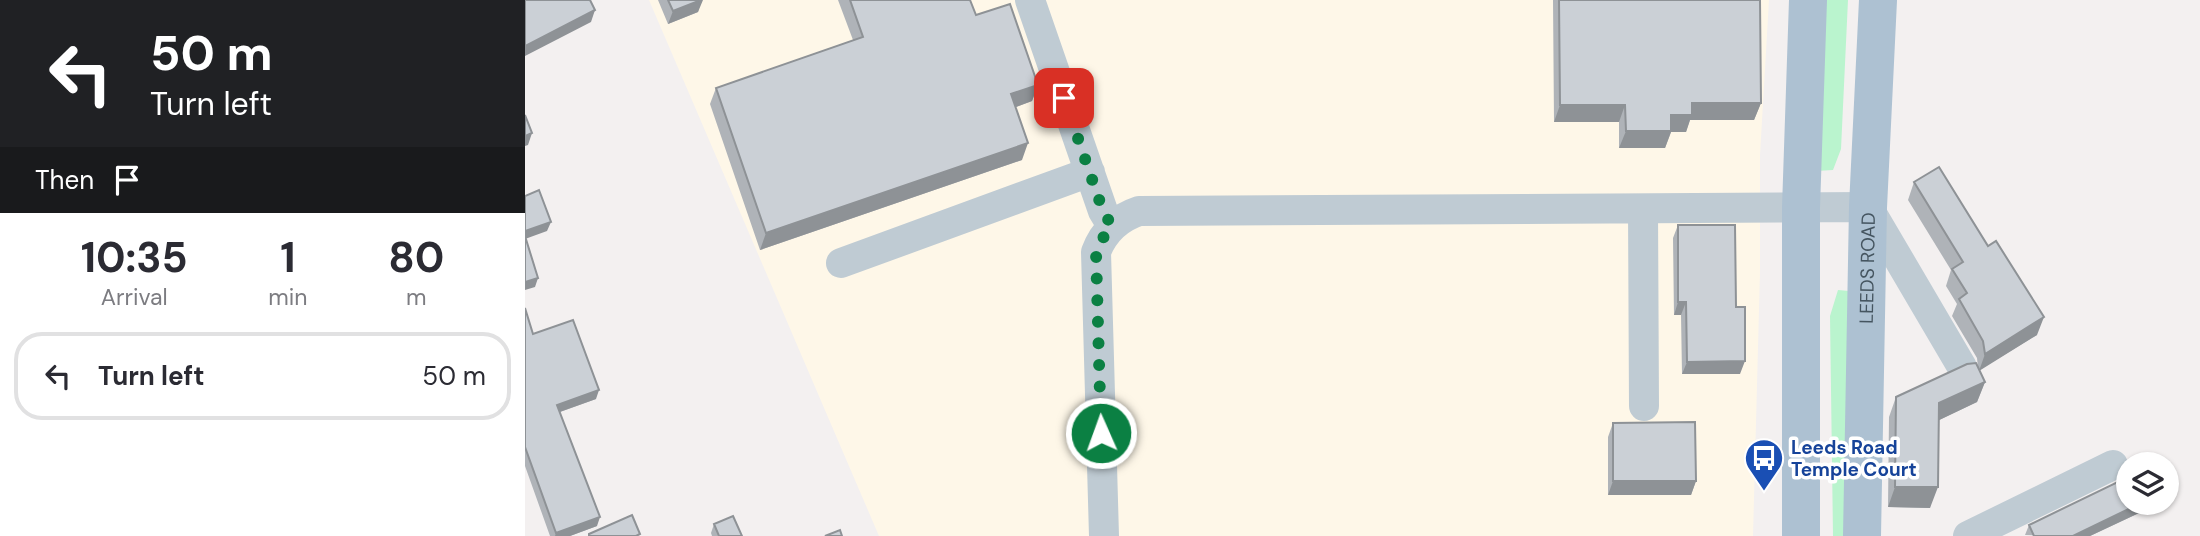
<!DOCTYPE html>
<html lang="en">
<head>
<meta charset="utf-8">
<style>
  body { margin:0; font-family:"DM Sans",sans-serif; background:#f2f2f3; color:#2b2b33; height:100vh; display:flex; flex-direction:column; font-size:26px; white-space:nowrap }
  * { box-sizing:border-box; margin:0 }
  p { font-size:23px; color:#7c7c81 }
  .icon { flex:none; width:38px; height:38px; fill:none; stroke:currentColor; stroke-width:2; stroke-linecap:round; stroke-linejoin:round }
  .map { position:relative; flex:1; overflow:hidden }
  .drawer { display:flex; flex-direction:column; background:#fff; width:525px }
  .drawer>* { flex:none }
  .top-card { background:#202124; color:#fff; overflow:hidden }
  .controls { position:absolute; left:1591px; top:452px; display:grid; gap:14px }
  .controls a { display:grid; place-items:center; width:63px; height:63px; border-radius:50%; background:#fff; box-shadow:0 2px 5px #0004; font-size:35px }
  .pin { position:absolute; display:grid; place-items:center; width:60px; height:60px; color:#fff; margin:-30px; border-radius:14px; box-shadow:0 4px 10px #0006 }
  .me { position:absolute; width:77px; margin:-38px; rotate:358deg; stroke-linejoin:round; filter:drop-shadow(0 0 5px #0008) }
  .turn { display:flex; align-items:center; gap:24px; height:147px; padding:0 35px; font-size:32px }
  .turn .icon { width:91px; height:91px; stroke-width:2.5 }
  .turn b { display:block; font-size:49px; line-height:60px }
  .then { display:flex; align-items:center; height:66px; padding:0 35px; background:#0003; gap:14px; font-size:26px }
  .eta { display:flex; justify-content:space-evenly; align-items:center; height:119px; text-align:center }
  .eta b { font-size:42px; font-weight:700; line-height:49px }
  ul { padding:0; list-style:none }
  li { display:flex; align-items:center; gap:21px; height:88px; margin:0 14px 10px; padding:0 21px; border:4px solid #e1e1e2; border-radius:28px }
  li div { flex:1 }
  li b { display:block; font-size:26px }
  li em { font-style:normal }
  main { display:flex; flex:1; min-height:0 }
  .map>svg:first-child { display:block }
  .commercial { fill:#fef7e8 }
  .grass { fill:#baf4ce }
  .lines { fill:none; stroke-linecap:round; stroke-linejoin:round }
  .minor { stroke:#bfcbd3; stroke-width:30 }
  .major { stroke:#adc1d2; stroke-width:38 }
  .wall { fill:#afb3b8 }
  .shaded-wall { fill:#8e9296 }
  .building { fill:#cbd0d6; stroke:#8e9296; stroke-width:2 }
  .route { stroke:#0b8043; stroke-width:12; stroke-dasharray:0 21.6 }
  .labels { text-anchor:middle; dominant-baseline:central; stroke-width:7; stroke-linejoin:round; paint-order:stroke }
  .street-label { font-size:19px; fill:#455560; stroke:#fff }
  .transit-label { font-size:19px; font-weight:bold; fill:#164399; stroke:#fff; text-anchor:start }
</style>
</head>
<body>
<main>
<section class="drawer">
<div class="top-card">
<div class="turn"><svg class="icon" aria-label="left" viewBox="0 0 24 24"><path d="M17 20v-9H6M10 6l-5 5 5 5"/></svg><div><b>50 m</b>Turn left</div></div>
<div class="then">Then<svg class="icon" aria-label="arrive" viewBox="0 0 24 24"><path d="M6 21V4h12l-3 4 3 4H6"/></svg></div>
</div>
<div class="eta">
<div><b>10:35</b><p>Arrival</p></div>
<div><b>1</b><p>min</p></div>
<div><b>80</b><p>m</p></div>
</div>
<ul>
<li><svg class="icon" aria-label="left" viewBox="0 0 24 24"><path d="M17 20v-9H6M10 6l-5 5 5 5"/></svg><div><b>Turn left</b></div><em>50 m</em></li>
</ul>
</section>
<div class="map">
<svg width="1675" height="536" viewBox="0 0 1675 536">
  <rect width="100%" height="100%" fill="#f3f0f0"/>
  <path class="commercial" d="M 124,0 L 1244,0 L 1235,155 L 1235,272 L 1228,536 L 354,536 Z"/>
  <path class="grass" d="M 1297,0 L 1323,0 L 1316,149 L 1308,170 L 1291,171 Z
    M 1313,290 L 1324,291 L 1320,536 L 1308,536 L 1305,316 Z"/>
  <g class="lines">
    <path class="minor" d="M 505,0 L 578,211 L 587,226
      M 1118,209 L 1119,406
      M 316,263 L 565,172
      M 579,536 L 571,252 C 579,231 593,218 614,211 L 1343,207 L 1437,367
      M 1443,536 L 1588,465"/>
    <g class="major">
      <path d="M 1276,536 L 1276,208 L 1283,0"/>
      <path id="s1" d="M 1337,536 L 1343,207 L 1353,0"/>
    </g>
  </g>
  <path class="wall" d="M 133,0 L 176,0 L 173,12 L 143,24 Z
    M 313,0 L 445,0 L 451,15 L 513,85 L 507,101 L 491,107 L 497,160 L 235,250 L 185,104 L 191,88 L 328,40 Z
    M 1028,0 L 1235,0 L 1236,103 L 1229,120 L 1165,120 L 1161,132 L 1146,132 L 1140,148 L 1094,148 L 1094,122 L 1029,122 Z
    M 1389,182 L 1512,335 L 1454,370 L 1460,382 L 1452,402 L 1414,420 L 1405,508 L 1363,507 L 1364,417 L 1371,397 L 1453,368 L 1452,358 L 1427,316 L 1432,304 L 1421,286 L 1426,270 L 1383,200 Z
    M 1153,225 L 1211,307 L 1215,374 L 1157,374 L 1156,315 L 1149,315 L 1148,238 Z
    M 0,308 L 8,334 L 71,399 L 35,412 L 72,526 L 45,536 L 25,536 L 0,466 Z
    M 1088,423 L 1171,481 L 1166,495 L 1083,495 L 1083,437 Z
    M 1618,502 L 1614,513 L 1565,536 L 1500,535 L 1504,525 Z
    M 189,524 L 217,536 L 187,536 L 186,533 Z"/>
  <path class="shaded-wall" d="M 176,0 L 178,0 L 173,12 L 143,24 L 148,11 Z
    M 70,10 L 66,22 L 0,56 L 0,46 Z
    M 513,85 L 507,101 L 480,111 L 486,94 Z
    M 1167,103 L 1236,103 L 1229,120 L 1165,120 L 1161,132 L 1146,132 L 1140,148 L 1094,148 L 1101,131 L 1146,115 Z
    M 1035,105 L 1100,105 L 1094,122 L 1029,122 Z
    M 7,133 L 3,145 L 0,146 L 0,136 Z
    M 503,143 L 497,160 L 235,250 L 241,233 Z
    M 26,222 L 22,231 L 0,239 L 0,231 Z
    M 13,278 L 10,287 L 0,290 L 0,282 Z
    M 1153,302 L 1161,302 L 1156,315 L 1149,315 Z
    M 1519,317 L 1512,335 L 1454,371 L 1460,354 Z
    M 1220,361 L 1215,374 L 1157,374 L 1162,362 Z
    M 1460,382 L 1452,402 L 1406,424 L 1414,403 Z
    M 74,390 L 71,399 L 29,414 L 32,405 Z
    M 1088,481 L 1171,481 L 1166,495 L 1083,495 Z
    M 1370,487 L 1413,487 L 1405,508 L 1363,507 Z
    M 1618,502 L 1614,513 L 1565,536 L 1548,536 Z
    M 75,517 L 72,526 L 45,536 L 30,536 L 31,533 Z"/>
  <path class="building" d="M 0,0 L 65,0 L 70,10 L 0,46 Z
    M 143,0 L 176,0 L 148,11 Z
    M 325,0 L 445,0 L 451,15 L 485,4 L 513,85 L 486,94 L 503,143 L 241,233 L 191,88 L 338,37 Z
    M 1034,0 L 1235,0 L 1236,103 L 1167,103 L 1167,115 L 1146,115 L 1146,131 L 1101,131 L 1100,105 L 1035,105 Z
    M 0,115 L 7,133 L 0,136 Z
    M 1414,167 L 1463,246 L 1471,241 L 1519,317 L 1460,354 L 1458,341 L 1434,299 L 1442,293 L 1427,269 L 1438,262 L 1389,182 Z
    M 14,190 L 26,222 L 0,231 L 0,196 Z
    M 1153,225 L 1210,225 L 1211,307 L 1220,307 L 1220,361 L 1162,362 L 1161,302 L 1153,302 Z
    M 0,236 L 13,278 L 0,282 Z
    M 0,308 L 8,334 L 48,320 L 74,390 L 32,405 L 75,517 L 31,533 L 0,447 Z
    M 1451,363 L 1460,382 L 1414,403 L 1413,487 L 1370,487 L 1371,397 L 1442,364 Z
    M 1170,422 L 1171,481 L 1088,481 L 1088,423 Z
    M 1603,477 L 1603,502 L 1618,502 L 1548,536 L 1509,536 L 1504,525 Z
    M 107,515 L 115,534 L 111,536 L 64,536 L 64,534 Z
    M 208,516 L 217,536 L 194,536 L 189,524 Z
    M 315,530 L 317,536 L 300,536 Z"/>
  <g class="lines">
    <path class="route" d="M 539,98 L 578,211 L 587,226 L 575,242 L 571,252 L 576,433"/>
  </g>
  <defs>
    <g id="bus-pin" transform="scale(2.0125)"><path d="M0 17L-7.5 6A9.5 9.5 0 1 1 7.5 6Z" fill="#1a4fb4" stroke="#fff"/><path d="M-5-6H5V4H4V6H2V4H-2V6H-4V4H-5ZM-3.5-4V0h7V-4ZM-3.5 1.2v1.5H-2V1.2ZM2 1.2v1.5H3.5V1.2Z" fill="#fff"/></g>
  </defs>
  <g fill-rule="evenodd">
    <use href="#bus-pin" x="1239" y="458"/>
  </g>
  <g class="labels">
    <g class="street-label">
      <text stroke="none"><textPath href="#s1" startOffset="268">LEEDS ROAD</textPath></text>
    </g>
    <g class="transit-label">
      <text x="1266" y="447">Leeds Road<tspan x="1266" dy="22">Temple Court</tspan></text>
    </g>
  </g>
</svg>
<div class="controls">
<a><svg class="icon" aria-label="layers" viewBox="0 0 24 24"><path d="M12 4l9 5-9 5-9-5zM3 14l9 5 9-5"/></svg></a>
</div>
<div class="pin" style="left:539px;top:98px;background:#d93025"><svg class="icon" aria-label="arrive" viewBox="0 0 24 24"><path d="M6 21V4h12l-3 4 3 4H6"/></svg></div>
<svg class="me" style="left:576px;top:433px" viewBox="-20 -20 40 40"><circle r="17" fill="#0b8043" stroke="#fff" stroke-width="3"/><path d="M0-11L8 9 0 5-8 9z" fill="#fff"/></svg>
</div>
</main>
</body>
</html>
